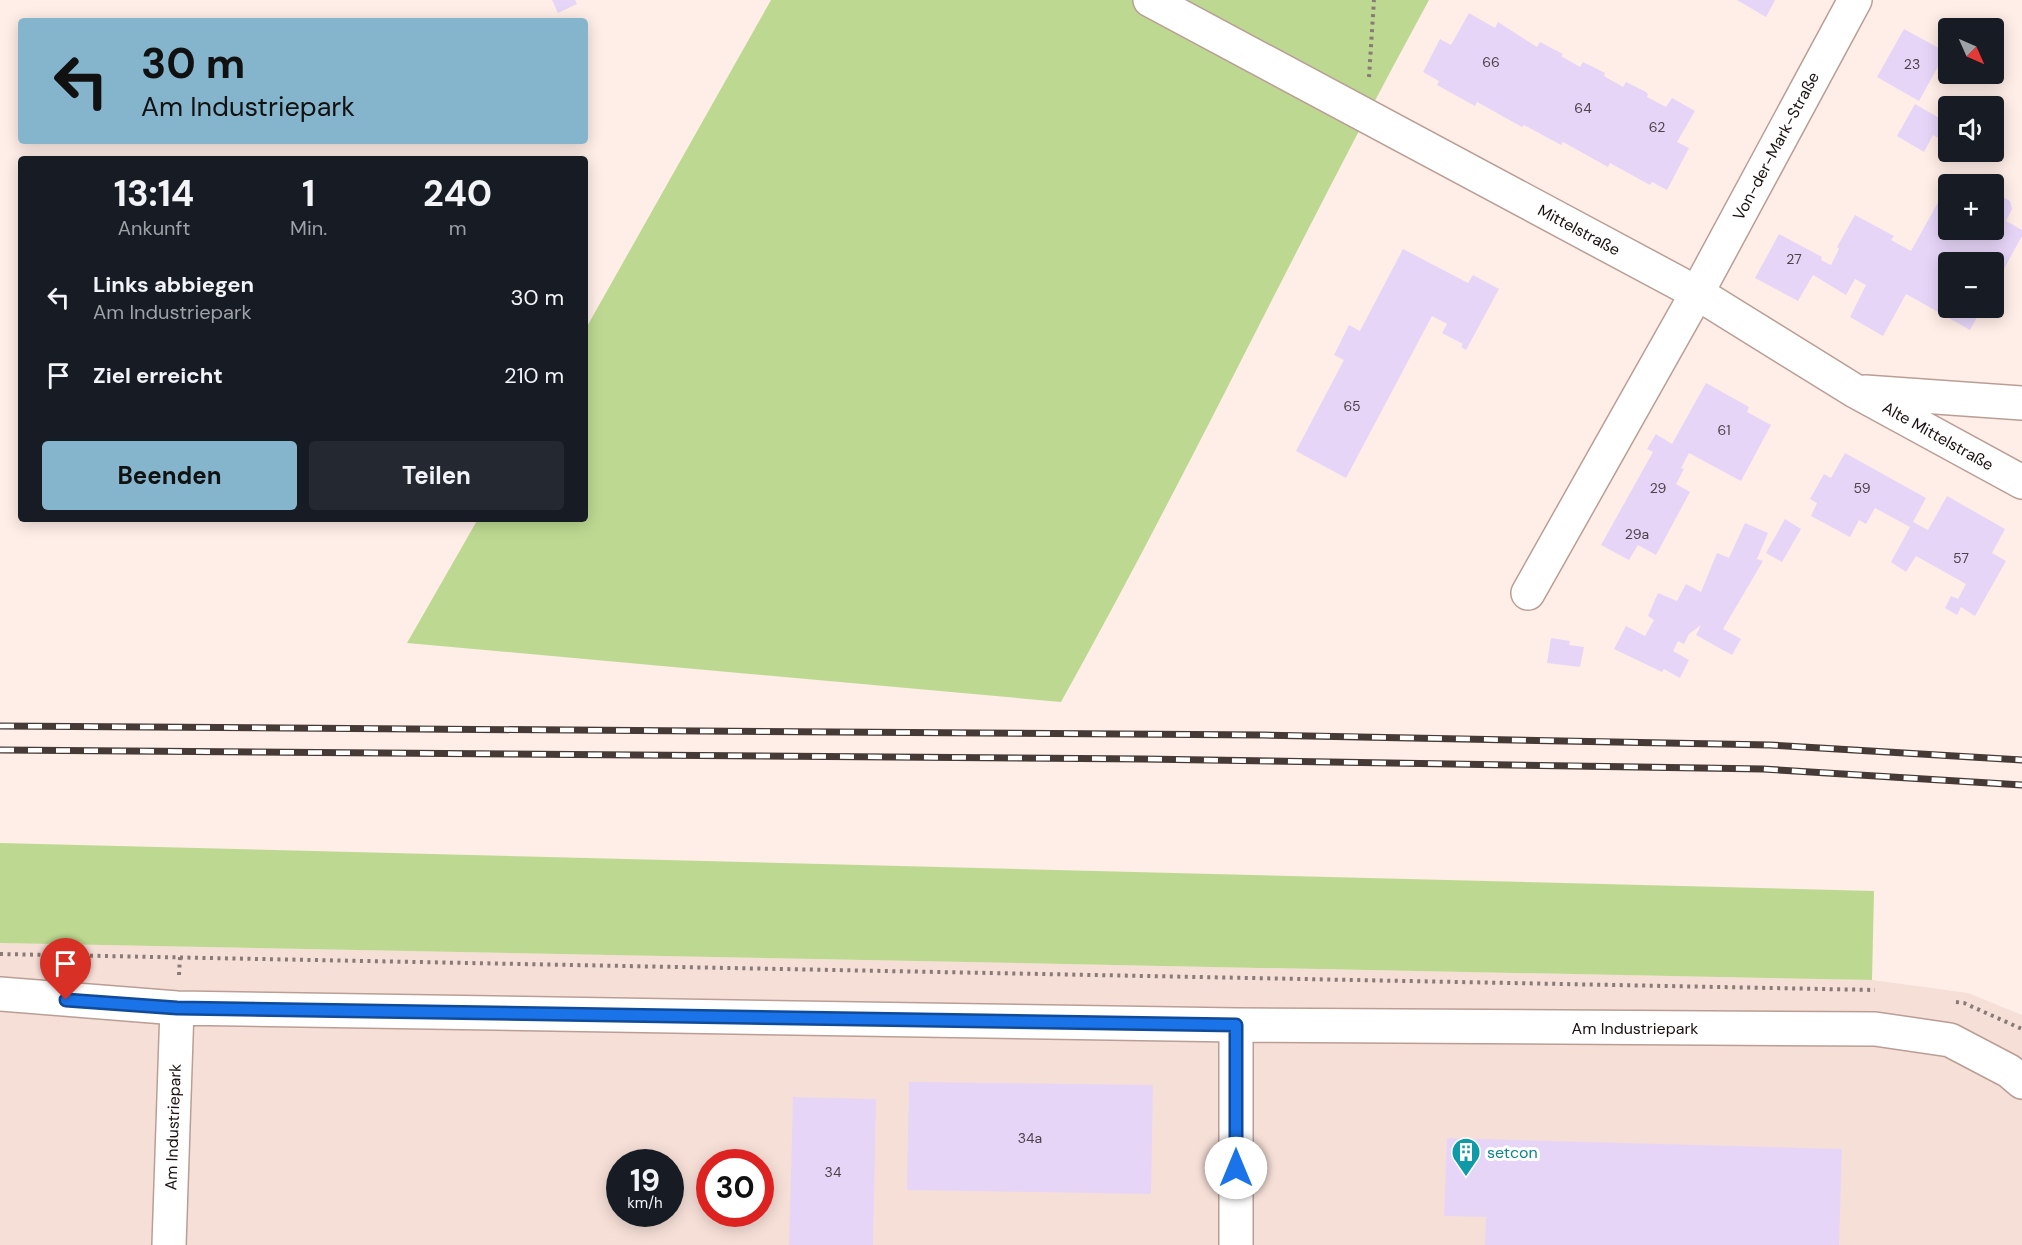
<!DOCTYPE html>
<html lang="de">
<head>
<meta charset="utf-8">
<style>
  body { margin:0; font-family:"DM Sans",sans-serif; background:#242831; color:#f1f3f6; height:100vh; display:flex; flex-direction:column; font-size:22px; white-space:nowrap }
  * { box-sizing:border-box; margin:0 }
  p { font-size:20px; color:#9ea1a6 }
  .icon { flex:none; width:33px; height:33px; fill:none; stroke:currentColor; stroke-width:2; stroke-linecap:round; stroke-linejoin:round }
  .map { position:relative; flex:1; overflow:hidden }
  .panel { position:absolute; left:18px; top:156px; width:570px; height:366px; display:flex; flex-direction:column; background:#171b24; border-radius:6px; box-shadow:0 3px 15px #0003 }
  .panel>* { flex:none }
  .top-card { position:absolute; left:18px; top:18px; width:570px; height:126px; border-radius:6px; box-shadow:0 3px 15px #0003; background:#85b5cc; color:#111; overflow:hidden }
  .needle { width:39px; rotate:135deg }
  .controls { position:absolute; left:1938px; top:18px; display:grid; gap:12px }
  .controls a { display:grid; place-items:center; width:66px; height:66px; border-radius:6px; background:#171b24; box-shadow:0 3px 15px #0003; font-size:30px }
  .speed { position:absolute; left:606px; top:1149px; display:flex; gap:12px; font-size:30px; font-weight:700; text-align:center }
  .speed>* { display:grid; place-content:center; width:78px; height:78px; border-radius:50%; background:#171b24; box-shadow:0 3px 15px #0003; line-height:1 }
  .speed small { font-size:15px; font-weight:400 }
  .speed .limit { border:9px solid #d22; background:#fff; color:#111 }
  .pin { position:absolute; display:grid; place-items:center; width:51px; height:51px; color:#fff; margin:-62px -26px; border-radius:50% 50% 50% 0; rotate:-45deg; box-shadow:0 0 6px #0007 }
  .pin .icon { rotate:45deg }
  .me { position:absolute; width:66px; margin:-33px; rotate:0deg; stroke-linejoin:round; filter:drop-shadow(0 0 4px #0008) }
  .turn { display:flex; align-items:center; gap:21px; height:126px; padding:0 24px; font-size:27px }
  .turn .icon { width:78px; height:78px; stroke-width:2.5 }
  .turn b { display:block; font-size:42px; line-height:51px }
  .eta { display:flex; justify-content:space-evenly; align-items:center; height:102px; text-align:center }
  .eta b { font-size:36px; font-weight:700; line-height:42px }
  .button { display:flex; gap:12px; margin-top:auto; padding:12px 24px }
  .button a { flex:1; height:69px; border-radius:6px; background:#85b5cc; color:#111; font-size:24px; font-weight:700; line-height:69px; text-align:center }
  .button a+a { background:#242831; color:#f1f3f6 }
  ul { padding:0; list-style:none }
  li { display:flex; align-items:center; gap:18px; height:78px; padding:0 24px }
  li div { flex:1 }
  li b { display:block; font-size:22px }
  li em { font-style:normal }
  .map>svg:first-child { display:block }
  .built { fill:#f6dfd7; fill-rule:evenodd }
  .green { fill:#bdd991 }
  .building { fill:#e7d5f8 }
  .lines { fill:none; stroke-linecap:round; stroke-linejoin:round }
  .minor-casing { stroke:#ba9e95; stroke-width:36 }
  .path { stroke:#887a76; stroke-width:4; stroke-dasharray:3 4.5; stroke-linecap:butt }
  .minor { stroke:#fff; stroke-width:33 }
  .rail-casing { stroke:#453a36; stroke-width:7 }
  .rail { stroke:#fff; stroke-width:4.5; stroke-dasharray:14; stroke-linecap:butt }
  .route-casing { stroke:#114b97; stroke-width:15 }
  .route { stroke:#1a73e8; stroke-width:10 }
  .labels { text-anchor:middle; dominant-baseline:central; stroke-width:6; stroke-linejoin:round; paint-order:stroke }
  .number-label { font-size:14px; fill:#4e4248 }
  .street-label { font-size:16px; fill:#1b110e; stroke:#fff }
  .culture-label { font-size:16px; fill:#0d838f; stroke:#fff; text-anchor:start }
</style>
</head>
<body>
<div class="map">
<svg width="2022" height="1245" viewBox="0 0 2022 1245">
  <rect width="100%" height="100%" fill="#ffede7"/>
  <path class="built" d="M 0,943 L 1872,980 L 1968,993 L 2022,1015 L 2022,1245 L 0,1245 ZM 620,1162 L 670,1162 L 670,1214 L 620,1214 ZM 710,1162 L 760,1162 L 760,1214 L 710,1214 Z"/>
  <path class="green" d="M 771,0 L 1429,0 C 1302,232 1190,471 1061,702 L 407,643 L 478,519 L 585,519 L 585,330 Z
    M 0,843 L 1874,891 L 1872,980 L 0,943 Z"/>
  <path class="building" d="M 552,0 L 575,0 L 577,4 L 558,13 Z
    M 1737,0 L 1775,0 L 1766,17 Z
    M 1469,13 L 1495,28 L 1498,22 L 1537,47 L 1540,42 L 1563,54 L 1561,56 L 1580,67 L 1583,62 L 1605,73 L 1604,76 L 1623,87 L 1626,82 L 1646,92 L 1648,94 L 1647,97 L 1666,107 L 1672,98 L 1695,111 L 1677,142 L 1689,148 L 1667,190 L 1652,182 L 1650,185 L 1610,163 L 1608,167 L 1563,142 L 1561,145 L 1524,125 L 1522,127 L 1477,102 L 1475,106 L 1437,85 L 1439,81 L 1423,72 L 1440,39 L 1451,45 Z
    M 1904,29 L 1946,52 L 1919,101 L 1877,77 Z
    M 1915,104 L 1948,123 L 1940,139 L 1933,135 L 1924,152 L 1897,136 Z
    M 1946,188 L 1948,189 L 1948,230 L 1994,230 L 1994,197 L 1999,195 L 2010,201 L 2012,209 L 2006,221 L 2022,230 L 2022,236 L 1994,287 L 1994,262 L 1948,262 L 1948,308 L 1982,308 L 1970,330 L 1906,294 L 1883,336 L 1850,317 L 1866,285 L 1855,279 L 1846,295 L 1813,275 L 1798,301 L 1755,278 L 1779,234 L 1822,257 L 1821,260 L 1831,265 L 1839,249 L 1837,247 L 1855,215 L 1894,236 L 1891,240 L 1911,251 Z
    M 1403,249 L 1468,283 L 1473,275 L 1499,289 L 1466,350 L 1461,347 L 1463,344 L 1442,333 L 1447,324 L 1432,316 L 1346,478 L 1296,451 L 1344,360 L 1334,355 L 1349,325 L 1360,331 Z
    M 1706,383 L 1749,407 L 1747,412 L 1771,425 L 1741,481 L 1689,453 L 1681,468 L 1684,469 L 1676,484 L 1690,492 L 1656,555 L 1638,545 L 1629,560 L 1601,545 L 1653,452 L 1647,449 L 1656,434 L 1672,444 Z
    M 1845,453 L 1926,498 L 1913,522 L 1928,530 L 1947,496 L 2005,529 L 1992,553 L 2006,561 L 1975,616 L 1961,607 L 1957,615 L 1945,608 L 1951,596 L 1958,599 L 1966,584 L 1916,556 L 1906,572 L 1891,562 L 1910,527 L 1875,508 L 1866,524 L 1859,520 L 1850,537 L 1811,516 L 1817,503 L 1810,499 L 1824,474 L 1831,478 Z
    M 1785,519 L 1801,529 L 1782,562 L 1766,553 Z
    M 1745,523 L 1768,533 L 1757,559 L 1763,561 L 1723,629 L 1741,639 L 1732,655 L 1696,635 L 1701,625 L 1689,634 L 1684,644 L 1678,641 L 1673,651 L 1689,660 L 1680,678 L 1664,669 L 1662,672 L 1614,649 L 1626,626 L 1645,636 L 1654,620 L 1648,616 L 1658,593 L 1677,601 L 1686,584 L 1701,592 L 1717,553 L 1729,558 Z
    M 1551,638 L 1570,641 L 1569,645 L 1584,647 L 1580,667 L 1547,663 Z
    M 909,1082 L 1153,1085 L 1151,1194 L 907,1190 Z
    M 793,1097 L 876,1099 L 873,1245 L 789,1245 Z
    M 1447,1138 L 1842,1149 L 1839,1245 L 1485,1245 L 1486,1217 L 1444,1216 Z"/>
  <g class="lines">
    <g class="minor-casing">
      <path id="minor" d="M 1150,0 L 1697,293 L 1855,391 L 2022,482
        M 1865,392 L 2022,403
        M 1528,593 L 1697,293 L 1855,0
        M 0,994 L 177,1008 L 1236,1025 L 1875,1029 L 1950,1040 L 2009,1071 L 2022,1082
        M 169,1245 L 177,1008
        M 1236,1245 L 1236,1025"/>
    </g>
    <path class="path" d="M 1369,77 L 1374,0
      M 0,954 L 1875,990
      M 179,975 L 180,957
      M 1956,1002 L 1964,1003 L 2022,1029"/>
    <use href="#minor" class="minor"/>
    <g class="rail-casing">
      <path id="rail" d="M 0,726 L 1263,735 L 1770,745 L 2022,760
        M 0,750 L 1143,759 L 1763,769 L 2022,785"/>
    </g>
    <use href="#rail" class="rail"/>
  </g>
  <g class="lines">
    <g class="route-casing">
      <path id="route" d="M 66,1000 L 177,1008 L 1236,1025 L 1236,1168"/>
    </g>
    <use href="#route" class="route"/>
  </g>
  <defs>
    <g id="building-pin" transform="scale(1.5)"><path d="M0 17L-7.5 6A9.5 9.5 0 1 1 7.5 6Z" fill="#0f9aa8" stroke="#fff"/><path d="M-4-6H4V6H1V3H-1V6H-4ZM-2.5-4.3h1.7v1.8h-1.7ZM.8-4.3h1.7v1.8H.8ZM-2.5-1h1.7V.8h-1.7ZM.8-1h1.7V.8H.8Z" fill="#fff"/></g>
  </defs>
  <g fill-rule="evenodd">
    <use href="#building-pin" x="1466" y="1152"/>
  </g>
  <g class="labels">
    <g class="number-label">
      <text x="1491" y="62">66</text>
      <text x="1912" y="64">23</text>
      <text x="1583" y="108">64</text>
      <text x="1657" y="127">62</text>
      <text x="1794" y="259">27</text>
      <text x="1352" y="406">65</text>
      <text x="1724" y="430">61</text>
      <text x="1658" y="488">29</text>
      <text x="1862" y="488">59</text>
      <text x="1637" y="534">29a</text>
      <text x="1961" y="558">57</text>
      <text x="1030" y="1138">34a</text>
      <text x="833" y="1172">34</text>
    </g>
    <g class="street-label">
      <text transform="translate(1776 146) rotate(-62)">Von-der-Mark-Straße</text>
      <text transform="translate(1579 230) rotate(28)">Mittelstraße</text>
      <text transform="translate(1938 436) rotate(29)">Alte Mittelstraße</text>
      <text x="1635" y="1028">Am Industriepark</text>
      <text transform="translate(173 1127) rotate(-88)">Am Industriepark</text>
    </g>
    <g class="culture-label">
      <text x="1487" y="1152">setcon</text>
    </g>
  </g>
</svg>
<div class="controls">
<a><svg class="needle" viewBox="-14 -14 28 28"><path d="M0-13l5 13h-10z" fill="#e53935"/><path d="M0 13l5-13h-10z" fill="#9ea1a6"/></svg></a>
<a><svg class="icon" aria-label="sound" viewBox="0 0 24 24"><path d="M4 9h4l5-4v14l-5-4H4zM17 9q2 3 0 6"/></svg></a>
<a>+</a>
<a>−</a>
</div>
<div class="speed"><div>19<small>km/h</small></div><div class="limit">30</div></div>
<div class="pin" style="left:66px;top:1000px;background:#d93025"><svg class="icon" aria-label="arrive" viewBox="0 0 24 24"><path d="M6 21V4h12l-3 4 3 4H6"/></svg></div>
<svg class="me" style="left:1236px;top:1168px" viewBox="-20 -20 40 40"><circle r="19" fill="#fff"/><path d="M0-13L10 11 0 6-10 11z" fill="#1a73e8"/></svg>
<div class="top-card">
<div class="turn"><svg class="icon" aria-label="left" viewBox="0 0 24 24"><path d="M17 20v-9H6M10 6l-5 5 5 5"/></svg><div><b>30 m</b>Am Industriepark</div></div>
</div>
<section class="panel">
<div class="eta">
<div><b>13:14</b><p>Ankunft</p></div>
<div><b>1</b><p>Min.</p></div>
<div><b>240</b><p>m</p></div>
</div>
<ul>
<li><svg class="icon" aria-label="left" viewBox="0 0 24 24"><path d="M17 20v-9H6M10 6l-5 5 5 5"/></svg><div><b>Links abbiegen</b><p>Am Industriepark</p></div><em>30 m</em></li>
<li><svg class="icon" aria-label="arrive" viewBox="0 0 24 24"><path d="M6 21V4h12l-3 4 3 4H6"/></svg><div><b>Ziel erreicht</b></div><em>210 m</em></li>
</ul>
<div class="button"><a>Beenden</a><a>Teilen</a></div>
</section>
</div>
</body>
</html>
